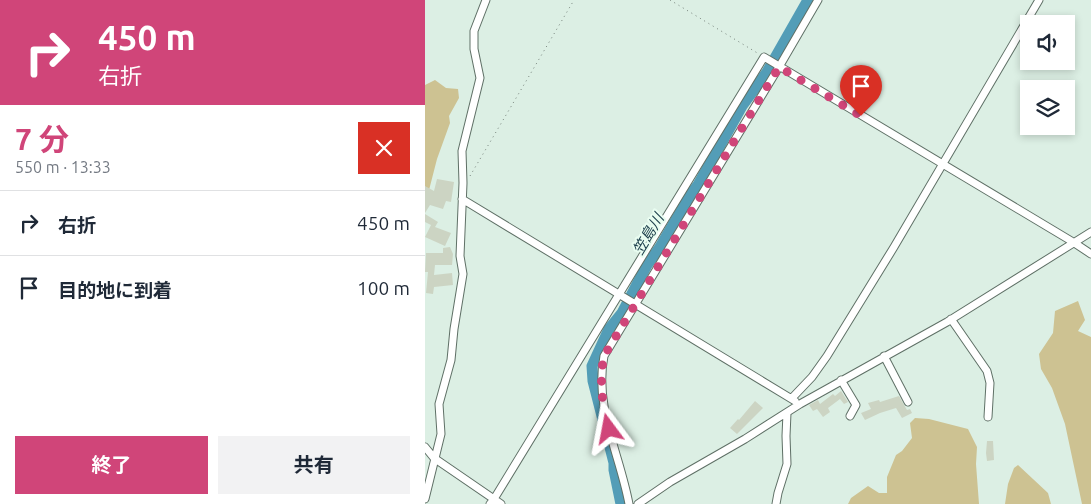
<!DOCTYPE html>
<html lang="ja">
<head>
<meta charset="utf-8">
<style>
  body { margin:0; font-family:Ubuntu,"Noto Sans JP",sans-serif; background:#f2f2f3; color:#1f2937; height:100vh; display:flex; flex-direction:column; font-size:19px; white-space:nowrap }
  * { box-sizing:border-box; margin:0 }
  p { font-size:16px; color:#747a83 }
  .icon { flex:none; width:28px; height:28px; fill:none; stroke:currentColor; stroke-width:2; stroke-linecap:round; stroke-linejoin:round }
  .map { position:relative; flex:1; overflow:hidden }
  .side { display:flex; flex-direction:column; background:#fff; width:425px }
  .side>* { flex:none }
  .hud { background:#d04579; color:#fff; overflow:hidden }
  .controls { position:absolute; left:595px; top:15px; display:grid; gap:10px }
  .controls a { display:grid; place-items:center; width:55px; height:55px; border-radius:0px; background:#fff; box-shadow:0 2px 8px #0003; font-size:25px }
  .pin { position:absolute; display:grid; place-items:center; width:42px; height:42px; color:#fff; margin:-51px -21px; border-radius:50% 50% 50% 0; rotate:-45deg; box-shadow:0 0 5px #0007 }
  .pin .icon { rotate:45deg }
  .me { position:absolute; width:55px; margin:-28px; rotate:347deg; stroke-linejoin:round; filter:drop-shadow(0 0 4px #0008) }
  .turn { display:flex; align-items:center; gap:18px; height:105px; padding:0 15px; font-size:22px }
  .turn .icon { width:65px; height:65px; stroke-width:2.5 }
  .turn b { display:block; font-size:35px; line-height:42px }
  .round { display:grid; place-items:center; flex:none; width:52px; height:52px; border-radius:0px; background:#f2f2f3 }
  .summary { display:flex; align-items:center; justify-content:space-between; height:85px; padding:0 15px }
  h1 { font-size:30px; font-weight:700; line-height:38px; color:#d04579 }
  .primary-button { display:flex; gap:10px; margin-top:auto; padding:10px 15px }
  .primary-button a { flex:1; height:58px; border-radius:0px; background:#d04579; color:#fff; font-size:20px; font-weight:700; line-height:58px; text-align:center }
  .primary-button a+a { background:#f2f2f3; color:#1f2937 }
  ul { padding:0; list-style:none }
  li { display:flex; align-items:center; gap:15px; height:65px; padding:0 15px; border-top:1px solid #e0e1e3 }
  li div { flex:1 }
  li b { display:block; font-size:19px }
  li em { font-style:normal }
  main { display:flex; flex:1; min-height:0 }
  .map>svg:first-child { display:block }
  .green { fill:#cdc292 }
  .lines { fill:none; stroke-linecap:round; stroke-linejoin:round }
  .river { stroke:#539db7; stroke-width:11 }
  .building { fill:#ccd4c3 }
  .minor-casing { stroke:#5f7066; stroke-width:9 }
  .path { stroke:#748079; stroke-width:1; stroke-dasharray:1 4; stroke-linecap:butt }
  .minor { stroke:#fff; stroke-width:7 }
  .route { stroke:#d04579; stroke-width:9; stroke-dasharray:0 16.2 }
  .labels { text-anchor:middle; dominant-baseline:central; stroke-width:4; stroke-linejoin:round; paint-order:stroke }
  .water-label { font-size:15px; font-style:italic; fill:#1c3e4b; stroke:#e9fdf1 }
</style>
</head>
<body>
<main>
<section class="side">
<div class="hud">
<div class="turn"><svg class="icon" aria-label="right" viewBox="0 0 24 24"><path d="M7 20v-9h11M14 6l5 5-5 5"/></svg><div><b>450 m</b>右折</div></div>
</div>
<div class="summary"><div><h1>7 分</h1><p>550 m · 13:33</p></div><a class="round" style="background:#d93025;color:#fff"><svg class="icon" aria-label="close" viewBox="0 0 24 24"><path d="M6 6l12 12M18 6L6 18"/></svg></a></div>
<ul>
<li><svg class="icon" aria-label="right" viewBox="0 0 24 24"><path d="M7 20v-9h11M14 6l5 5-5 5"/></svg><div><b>右折</b></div><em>450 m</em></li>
<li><svg class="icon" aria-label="arrive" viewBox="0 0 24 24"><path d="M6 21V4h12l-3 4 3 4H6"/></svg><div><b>目的地に到着</b></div><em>100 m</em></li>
</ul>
<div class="primary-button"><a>終了</a><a>共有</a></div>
</section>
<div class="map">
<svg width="666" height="504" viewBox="0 0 666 504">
  <rect width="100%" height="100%" fill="#dcefe4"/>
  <path class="green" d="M 10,80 L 21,88 L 33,89 L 34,98 L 24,116 L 25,123 L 12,159 L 3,194 L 0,196 L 0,85 Z
    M 653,301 L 660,320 L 653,331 L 666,337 L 666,504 L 657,504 L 640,424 L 627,388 L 616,369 L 614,354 L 628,333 L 630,311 Z
    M 490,418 L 504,419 L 543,429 L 552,447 L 551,464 L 554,504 L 423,504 L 426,498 L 443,486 L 454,493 L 462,493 L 462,477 L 471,455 L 477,451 L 487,438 L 485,423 Z
    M 593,465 L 623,493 L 626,504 L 580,504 L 583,484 L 589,468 Z"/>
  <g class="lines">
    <path class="river" d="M 196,504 L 189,470 L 189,463 L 168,381 L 167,366 L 184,329 L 197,313 L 222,265 L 235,247 L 266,194 L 273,185 L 317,106 L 342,72 L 383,0"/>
  </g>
  <path class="building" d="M 12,179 L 29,182 L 26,202 L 21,201 L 18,209 L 5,205 L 0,213 L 0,186 L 9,191 Z
    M 0,214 L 13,222 L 10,227 L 26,233 L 20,246 L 0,237 L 6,225 L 0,222 Z
    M 25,247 L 28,254 L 27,265 L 10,265 L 9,275 L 27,273 L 28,285 L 9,287 L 8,294 L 1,293 L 3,272 L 0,272 L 1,253 L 18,253 L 18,248 Z
    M 416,391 L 423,402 L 419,404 L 415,399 L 403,408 L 405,412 L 398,417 L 392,409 L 388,411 L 384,405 L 393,400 L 395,404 L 408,394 L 410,396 Z
    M 474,396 L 482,410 L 485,409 L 487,413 L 477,418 L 471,408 L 455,413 L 440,420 L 436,413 L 446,409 L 443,403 L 454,400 L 455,402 Z
    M 330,401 L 338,408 L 312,434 L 305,428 L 313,419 L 314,420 Z
    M 562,441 L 568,441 L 569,460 L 562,461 L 561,453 Z"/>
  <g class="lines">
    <g class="minor-casing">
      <path id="minor" d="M 37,199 L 370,401
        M 526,319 L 562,371 L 565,383 L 563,417
        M 459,356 L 483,402
        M 416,380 L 431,405 L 425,416
        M 367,398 L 387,377 L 402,356 L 469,247 L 614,0
        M 0,447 L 9,458 L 76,504
        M 0,499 L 16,434 L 14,404 L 26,360 L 29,329 L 38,274 L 35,256 L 38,183 L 37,151 L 55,78 L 49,49 L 49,31 L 61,0
        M 65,504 L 69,499 L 339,57 L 648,242 L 666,254
        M 204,504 C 195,455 169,407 179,356 L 354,67 L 393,0
        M 213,504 L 245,482 L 320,439 L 375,404 L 522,322 L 666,232
        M 351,504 L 353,493 L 362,464 L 361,436 L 362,413"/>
    </g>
    <path class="path" d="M 245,0 L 334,54
      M 45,176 L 149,0"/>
    <use href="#minor" class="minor"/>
  </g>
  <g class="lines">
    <path class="route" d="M 184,429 C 177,404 174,381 179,356 L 354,67 L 436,116"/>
  </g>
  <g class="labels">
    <g class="water-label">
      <text transform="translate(223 234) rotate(-59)">笠島川</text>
    </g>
  </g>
</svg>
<div class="controls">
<a><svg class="icon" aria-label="sound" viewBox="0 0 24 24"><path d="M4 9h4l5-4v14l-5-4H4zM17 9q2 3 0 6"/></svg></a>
<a><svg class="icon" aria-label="layers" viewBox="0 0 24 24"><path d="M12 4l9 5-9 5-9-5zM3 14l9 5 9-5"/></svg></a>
</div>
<div class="pin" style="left:436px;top:116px;background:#d93025"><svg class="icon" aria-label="arrive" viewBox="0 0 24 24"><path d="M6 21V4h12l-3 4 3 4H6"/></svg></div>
<svg class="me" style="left:184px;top:429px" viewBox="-20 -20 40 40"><path d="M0-17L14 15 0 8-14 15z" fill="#d04579" stroke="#fff" stroke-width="4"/></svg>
</div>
</main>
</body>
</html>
